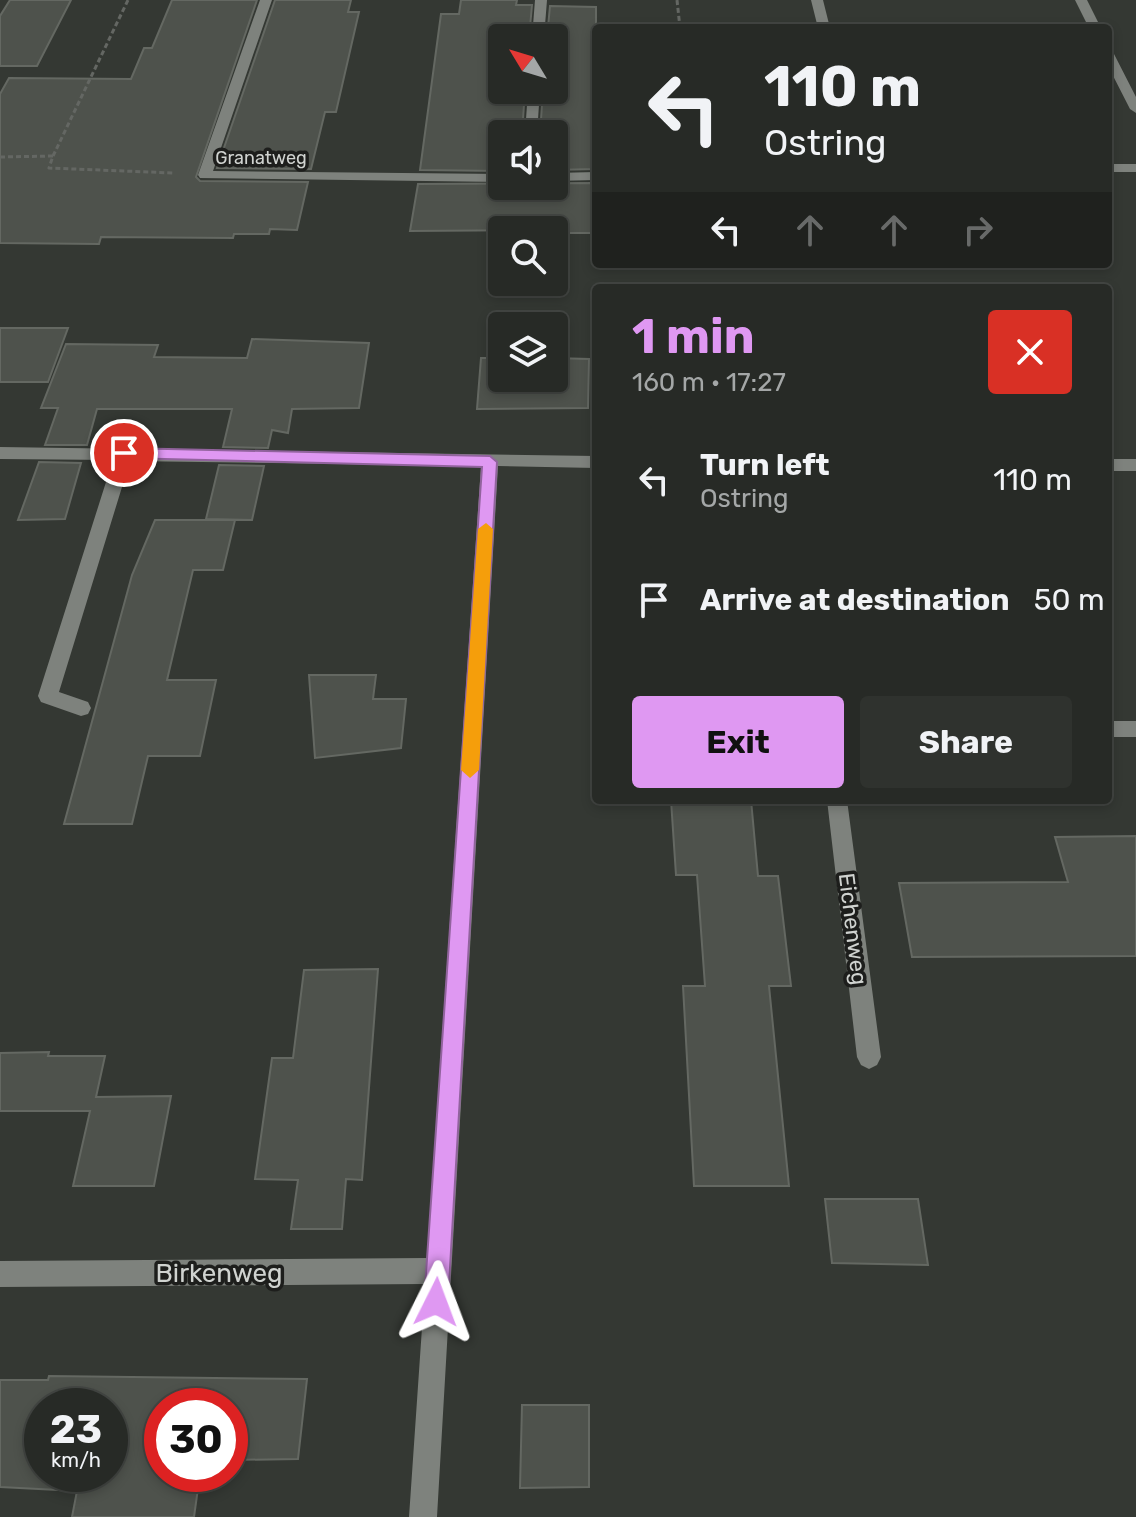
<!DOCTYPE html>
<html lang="en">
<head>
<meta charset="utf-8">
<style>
  body { margin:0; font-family:Rubik,sans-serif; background:#2f322e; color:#f1f3f6; height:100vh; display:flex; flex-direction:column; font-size:30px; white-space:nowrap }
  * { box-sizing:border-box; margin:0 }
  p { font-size:26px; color:#a4a7a7 }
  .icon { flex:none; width:44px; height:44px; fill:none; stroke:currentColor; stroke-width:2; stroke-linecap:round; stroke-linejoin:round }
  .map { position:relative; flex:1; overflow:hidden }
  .details { position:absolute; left:592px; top:284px; width:520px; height:520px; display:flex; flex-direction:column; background:#272a26; border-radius:8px; box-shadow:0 4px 12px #0003,0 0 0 2px #434643 }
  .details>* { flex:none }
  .top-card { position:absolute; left:592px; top:24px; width:520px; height:244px; border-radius:8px; box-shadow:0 4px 12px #0003,0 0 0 2px #434643; background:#272a26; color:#f1f3f6; overflow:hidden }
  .needle { width:52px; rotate:308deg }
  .controls { position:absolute; left:488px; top:24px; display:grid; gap:16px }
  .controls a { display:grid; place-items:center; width:80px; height:80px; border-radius:8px; background:#272a26; box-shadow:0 4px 12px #0003,0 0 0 2px #434643; font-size:40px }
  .speed { position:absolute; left:24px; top:1388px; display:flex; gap:16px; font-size:40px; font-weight:700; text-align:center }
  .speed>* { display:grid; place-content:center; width:104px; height:104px; border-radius:50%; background:#272a26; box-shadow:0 4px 12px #0003,0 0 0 2px #434643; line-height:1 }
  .speed small { font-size:20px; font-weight:400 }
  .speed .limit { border:12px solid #d22; background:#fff; color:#111 }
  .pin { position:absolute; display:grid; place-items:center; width:68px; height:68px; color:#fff; margin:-34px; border:4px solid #fff; border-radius:50%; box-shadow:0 2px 8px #0007 }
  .me { position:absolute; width:88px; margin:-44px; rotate:3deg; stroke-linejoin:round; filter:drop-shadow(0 0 6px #0008) }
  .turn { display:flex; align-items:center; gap:28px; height:168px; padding:0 40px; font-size:36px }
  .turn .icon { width:104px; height:104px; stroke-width:2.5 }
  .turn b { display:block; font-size:56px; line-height:68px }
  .lanes { display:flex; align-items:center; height:76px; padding:0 40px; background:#0003; justify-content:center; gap:40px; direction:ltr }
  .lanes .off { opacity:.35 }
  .round { display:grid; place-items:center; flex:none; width:84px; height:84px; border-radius:8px; background:#2f322e }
  .headline { display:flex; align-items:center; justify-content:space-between; height:136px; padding:0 40px }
  h1 { font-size:48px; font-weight:700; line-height:60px; color:#df98f2 }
  .cta { display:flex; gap:16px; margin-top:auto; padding:16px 40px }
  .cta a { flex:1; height:92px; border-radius:8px; background:#df98f2; color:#111; font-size:32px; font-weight:700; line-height:92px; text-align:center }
  .cta a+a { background:#2f322e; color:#f1f3f6 }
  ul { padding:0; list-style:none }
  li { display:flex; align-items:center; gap:24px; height:120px; padding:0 40px }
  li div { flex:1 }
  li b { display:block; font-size:30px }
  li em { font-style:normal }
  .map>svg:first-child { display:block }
  .building { fill:#4e524c; stroke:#646862; stroke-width:2; fill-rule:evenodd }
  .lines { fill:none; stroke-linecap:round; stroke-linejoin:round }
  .path { stroke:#646763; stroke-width:3; stroke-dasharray:5 3; stroke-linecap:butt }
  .minor { fill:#7e827d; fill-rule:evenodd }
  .route { fill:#df98f2; stroke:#91639d; stroke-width:2 }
  .slow { fill:#f59e0b }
  .labels { text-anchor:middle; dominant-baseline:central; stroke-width:7; stroke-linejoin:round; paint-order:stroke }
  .far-street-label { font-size:18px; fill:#d0d3d0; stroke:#1d1e1c }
  .street-label { font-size:22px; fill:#d0d3d0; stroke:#1d1e1c }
  .near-street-label { font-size:26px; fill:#d0d3d0; stroke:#1d1e1c }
</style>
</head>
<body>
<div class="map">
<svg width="1136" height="1517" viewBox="0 0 1136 1517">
  <rect width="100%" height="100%" fill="#343833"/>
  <path class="building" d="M 10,0 L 71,0 L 37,66 L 0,66 L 0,16 Z
    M 172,0 L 257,0 L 196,177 L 200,181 L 308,182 L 297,230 L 270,229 L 269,234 L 234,234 L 233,238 L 101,237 L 99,244 L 0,243 L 0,94 L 9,78 L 131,79 L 144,48 L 152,48 Z
    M 275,0 L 351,0 L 348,12 L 359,12 L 336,112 L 325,112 L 311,169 L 217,168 Z
    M 461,0 L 517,0 L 516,5 L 532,5 L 529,38 L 502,38 L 502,90 L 525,90 L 522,134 L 502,134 L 502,171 L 420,170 L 441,14 L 459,14 Z
    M 550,6 L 596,7 L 596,169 L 554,170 L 554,134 L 540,134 L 543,90 L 554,90 L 554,38 L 547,38 Z
    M 593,183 L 594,233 L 554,233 L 554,230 L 410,231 L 418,184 Z
    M 0,328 L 68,328 L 48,382 L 0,382 Z
    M 252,339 L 369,343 L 359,408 L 292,409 L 288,433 L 272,430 L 268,448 L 223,447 L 232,409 L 97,409 L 87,445 L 45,445 L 58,408 L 41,408 L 66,344 L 158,345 L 154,357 L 247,358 Z
    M 481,358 L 502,358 L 502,378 L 554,378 L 554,358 L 589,359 L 588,408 L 477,409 Z
    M 39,462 L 81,463 L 65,519 L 18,520 Z
    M 219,465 L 264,466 L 252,520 L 206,519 Z
    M 155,520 L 235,520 L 223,570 L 193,570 L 167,680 L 216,680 L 200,756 L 148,756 L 132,824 L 64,824 L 132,575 Z
    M 309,675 L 376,675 L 373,699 L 406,699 L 401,748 L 315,758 Z
    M 671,800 L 751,800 L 758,876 L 778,876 L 791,986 L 769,986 L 789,1186 L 694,1186 L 683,986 L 705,986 L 697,875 L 676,875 Z
    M 1136,836 L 1136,956 L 912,957 L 899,883 L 1068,882 L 1055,837 Z
    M 378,969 L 362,1180 L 346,1179 L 342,1229 L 291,1229 L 298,1180 L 255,1179 L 272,1058 L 293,1058 L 304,970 Z
    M 49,1052 L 48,1056 L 105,1056 L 96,1097 L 171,1096 L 154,1186 L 73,1186 L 90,1111 L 0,1111 L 0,1053 Z
    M 825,1199 L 918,1199 L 928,1265 L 832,1263 Z
    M 49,1376 L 307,1379 L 298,1459 L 230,1460 L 230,1406 L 162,1406 L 162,1474 L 200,1474 L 194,1517 L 72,1517 L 77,1491 L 0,1487 L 0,1380 L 48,1380 ZM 42,1406 L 110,1406 L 110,1474 L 42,1474 Z
    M 522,1405 L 589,1405 L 589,1487 L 520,1488 Z"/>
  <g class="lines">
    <path class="path" d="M 677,0 L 680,28
      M 53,156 L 128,0
      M 0,157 L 53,156 L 49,168 L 173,173"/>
    <path class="minor" d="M 260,0 L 272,0 L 213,171 L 502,174 L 502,182 L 200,178 L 198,175 Z
      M 535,0 L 547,0 L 544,38 L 532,38 Z
      M 811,0 L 823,0 L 830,28 L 818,28 Z
      M 1075,0 L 1087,0 L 1101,28 L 1089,28 Z
      M 1108,50 L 1114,54 L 1136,97 L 1136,113 L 1130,109 L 1108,66 Z
      M 528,90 L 540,90 L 537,134 L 525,134 Z
      M 1108,164 L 1136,164 L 1136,172 L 1108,172 Z
      M 596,172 L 596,180 L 554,181 L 554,173 Z
      M 0,447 L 596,456 L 596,468 L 498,466 L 437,1517 L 409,1517 L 425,1284 L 0,1287 L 0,1261 L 427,1258 L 481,466 L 130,461 L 59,692 L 88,702 L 91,708 L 88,714 L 81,716 L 41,702 L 38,696 L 113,460 L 0,459 Z
      M 1108,459 L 1136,459 L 1136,471 L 1108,471 Z
      M 1108,721 L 1136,721 L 1136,737 L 1108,737 Z
      M 827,800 L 847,800 L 881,1057 L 877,1065 L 869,1069 L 861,1065 L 857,1057 Z"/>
  </g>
  <path class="route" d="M 124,448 L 490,456 L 497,462 L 448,1302 L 444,1311 L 436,1314 L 427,1311 L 424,1302 L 482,467 L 124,458 L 116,453 Z"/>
  <path class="slow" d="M 486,523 L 493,529 L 479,770 L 470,778 L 461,770 L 478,529 Z"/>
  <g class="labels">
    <g class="far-street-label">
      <text x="261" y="158">Granatweg</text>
    </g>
    <g class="street-label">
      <text transform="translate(853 929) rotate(83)">Eichenweg</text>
    </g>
    <g class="near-street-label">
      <text x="219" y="1273">Birkenweg</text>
    </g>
  </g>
</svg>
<div class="controls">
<a><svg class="needle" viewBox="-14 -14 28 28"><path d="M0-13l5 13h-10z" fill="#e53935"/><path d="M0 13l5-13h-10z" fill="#a4a7a7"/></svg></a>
<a><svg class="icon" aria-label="sound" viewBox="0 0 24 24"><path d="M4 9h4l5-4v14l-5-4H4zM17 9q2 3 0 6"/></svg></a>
<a><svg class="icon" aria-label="search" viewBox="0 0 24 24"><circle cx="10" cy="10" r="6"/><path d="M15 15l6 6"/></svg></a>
<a><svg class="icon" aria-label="layers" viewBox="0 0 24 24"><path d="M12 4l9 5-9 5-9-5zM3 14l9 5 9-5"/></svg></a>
</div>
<div class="speed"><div>23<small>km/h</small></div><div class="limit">30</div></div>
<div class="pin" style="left:124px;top:453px;background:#d93025"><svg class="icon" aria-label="arrive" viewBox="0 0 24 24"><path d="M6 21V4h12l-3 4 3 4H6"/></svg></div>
<svg class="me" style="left:436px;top:1302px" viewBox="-20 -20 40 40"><path d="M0-17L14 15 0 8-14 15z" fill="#df98f2" stroke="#fff" stroke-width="4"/></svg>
<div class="top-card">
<div class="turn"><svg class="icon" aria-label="left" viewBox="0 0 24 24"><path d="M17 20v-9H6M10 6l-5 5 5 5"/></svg><div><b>110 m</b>Ostring</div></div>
<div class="lanes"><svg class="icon" aria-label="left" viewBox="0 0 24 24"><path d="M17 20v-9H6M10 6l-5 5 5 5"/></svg><svg class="icon off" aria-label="ahead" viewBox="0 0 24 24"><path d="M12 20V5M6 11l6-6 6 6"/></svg><svg class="icon off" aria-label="ahead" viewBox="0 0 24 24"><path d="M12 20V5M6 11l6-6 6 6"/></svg><svg class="icon off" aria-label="right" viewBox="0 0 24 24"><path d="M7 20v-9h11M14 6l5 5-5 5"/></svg></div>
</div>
<section class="details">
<div class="headline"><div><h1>1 min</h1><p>160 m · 17:27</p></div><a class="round" style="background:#d93025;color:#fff"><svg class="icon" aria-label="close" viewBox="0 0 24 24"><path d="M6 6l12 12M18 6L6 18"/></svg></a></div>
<ul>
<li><svg class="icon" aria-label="left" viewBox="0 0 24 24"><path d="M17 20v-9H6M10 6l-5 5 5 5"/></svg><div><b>Turn left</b><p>Ostring</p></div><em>110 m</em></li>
<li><svg class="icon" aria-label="arrive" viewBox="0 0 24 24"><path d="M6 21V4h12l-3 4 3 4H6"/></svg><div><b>Arrive at destination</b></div><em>50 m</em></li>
</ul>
<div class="cta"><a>Exit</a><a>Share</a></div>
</section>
</div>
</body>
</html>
